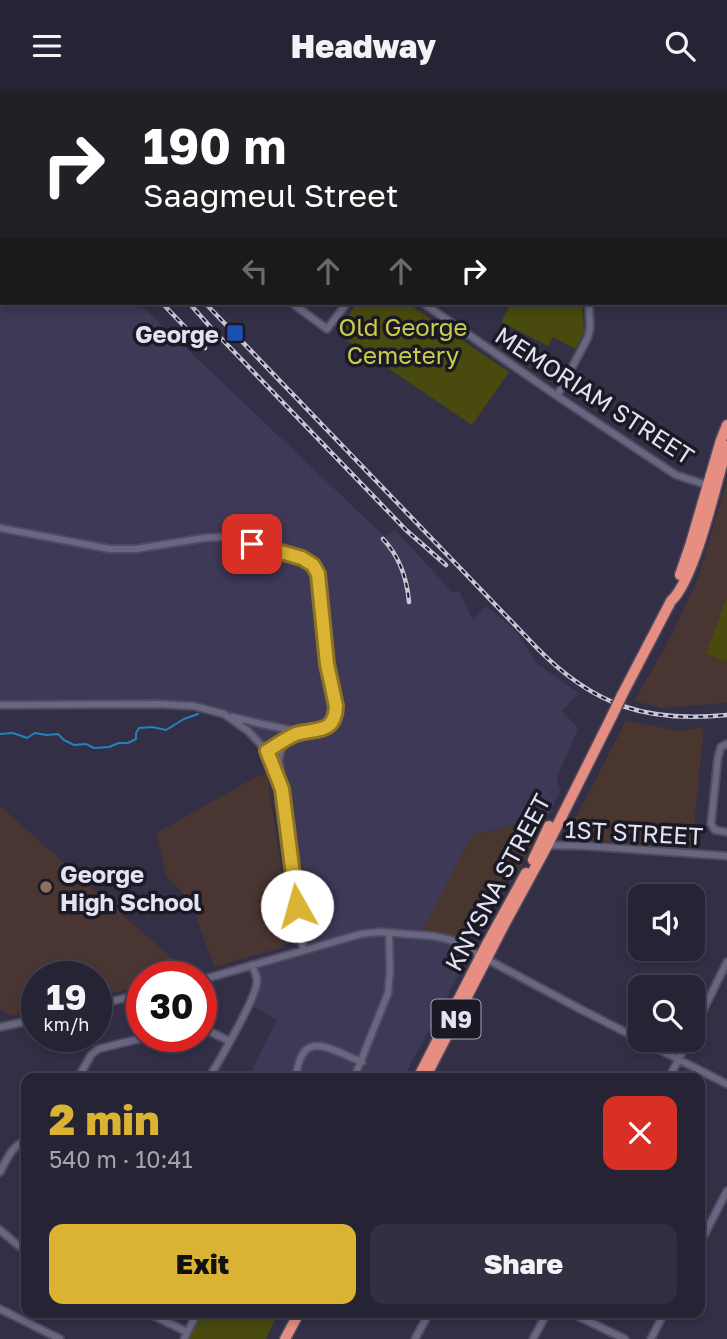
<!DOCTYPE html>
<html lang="en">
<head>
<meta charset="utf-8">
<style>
  body { margin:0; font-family:"Golos Text",sans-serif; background:#322f41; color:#f1f3f6; height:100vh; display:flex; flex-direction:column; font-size:26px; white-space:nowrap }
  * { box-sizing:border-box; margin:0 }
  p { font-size:23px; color:#a4a4ad }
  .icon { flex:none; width:38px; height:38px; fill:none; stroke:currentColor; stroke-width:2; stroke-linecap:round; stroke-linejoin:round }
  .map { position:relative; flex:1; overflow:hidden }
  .side { position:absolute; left:21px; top:982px; width:684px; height:245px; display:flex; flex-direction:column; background:#262335; border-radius:14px; box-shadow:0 4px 10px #0003,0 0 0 2px #424050 }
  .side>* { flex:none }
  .banner { position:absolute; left:0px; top:0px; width:728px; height:214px; box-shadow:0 4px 10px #0003,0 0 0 2px #424050; background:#202124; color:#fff; overflow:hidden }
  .controls { position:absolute; left:628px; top:793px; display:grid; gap:14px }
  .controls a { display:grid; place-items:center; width:77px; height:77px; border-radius:14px; background:#262335; box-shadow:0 4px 10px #0003,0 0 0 2px #424050; font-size:35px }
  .speed { position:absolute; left:21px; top:870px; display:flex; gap:14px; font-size:35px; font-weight:700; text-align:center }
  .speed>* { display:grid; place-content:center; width:91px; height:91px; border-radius:50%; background:#262335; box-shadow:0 4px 10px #0003,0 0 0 2px #424050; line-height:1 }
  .speed small { font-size:18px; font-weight:400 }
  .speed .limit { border:10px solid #d22; background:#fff; color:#111 }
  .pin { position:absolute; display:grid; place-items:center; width:60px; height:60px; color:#fff; margin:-30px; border-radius:14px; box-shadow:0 4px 10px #0006 }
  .me { position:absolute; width:77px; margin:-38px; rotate:353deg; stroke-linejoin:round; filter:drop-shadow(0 0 5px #0008) }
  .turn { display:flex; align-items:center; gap:24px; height:147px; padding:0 28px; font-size:32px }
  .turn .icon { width:91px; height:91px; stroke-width:2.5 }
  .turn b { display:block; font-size:49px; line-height:60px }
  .lanes { display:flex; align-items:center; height:66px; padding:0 28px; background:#0003; justify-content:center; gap:35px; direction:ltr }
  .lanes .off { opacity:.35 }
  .round { display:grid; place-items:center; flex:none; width:74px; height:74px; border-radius:14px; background:#322f41 }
  .headline { display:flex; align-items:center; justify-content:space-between; height:119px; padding:0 28px }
  h1 { font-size:42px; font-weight:800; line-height:52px; color:#dab334 }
  .primary-button { display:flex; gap:14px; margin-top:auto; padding:14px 28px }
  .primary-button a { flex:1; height:80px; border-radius:14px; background:#dab334; color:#111; font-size:28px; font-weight:800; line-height:80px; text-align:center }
  .primary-button a+a { background:#322f41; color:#f1f3f6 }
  header { display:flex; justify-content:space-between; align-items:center; height:91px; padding:0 28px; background:#262335; font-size:32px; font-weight:800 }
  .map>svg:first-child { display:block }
  .commercial { fill:#49362e }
  .built { fill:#3d3957 }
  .education { fill:#493531 }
  .green { fill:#494a0e }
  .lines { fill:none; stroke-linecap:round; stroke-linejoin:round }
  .stream { stroke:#2382ba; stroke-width:2 }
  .minor-casing { stroke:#4f4c60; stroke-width:10 }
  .highway-casing { stroke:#4f4c60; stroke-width:13 }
  .minor { stroke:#696681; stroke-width:6 }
  .highway { stroke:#e68e81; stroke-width:10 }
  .rail-casing { stroke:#c7c6d7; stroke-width:4.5 }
  .rail { stroke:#1a1924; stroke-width:2; stroke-dasharray:5; stroke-linecap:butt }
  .highway-bridge-casing { stroke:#4f4c60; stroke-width:13; stroke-linecap:butt }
  .highway-bridge { stroke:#e68e81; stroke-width:10 }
  .route-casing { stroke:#8e7422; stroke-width:18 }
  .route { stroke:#dab334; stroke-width:12 }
  .transit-dot { fill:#1a4fb4; stroke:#1a1924; stroke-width:2.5 }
  .education-dot { fill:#8d6e63; stroke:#1a1924; stroke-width:2.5 }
  .labels { text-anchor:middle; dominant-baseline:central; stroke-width:7; stroke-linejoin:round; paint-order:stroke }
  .shield { fill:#1a1924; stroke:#a7a6b4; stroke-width:2 }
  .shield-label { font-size:23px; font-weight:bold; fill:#e3e2f2 }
  .park-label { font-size:24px; fill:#cbcd4a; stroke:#1a1924 }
  .poi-label { font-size:24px; font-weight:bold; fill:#e3e2f2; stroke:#1a1924; text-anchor:end }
  .street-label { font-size:24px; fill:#e3e2f2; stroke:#1a1924 }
</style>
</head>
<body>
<header><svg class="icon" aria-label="menu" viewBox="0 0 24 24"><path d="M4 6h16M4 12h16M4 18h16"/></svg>Headway<svg class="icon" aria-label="search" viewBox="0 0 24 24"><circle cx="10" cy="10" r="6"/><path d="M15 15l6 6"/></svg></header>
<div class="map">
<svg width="727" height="1248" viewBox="0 0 727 1248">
  <rect width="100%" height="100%" fill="#332f47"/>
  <path class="commercial" d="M 626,630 L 680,640 L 704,636 L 692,756 L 570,748 L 567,743 Z
    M 548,725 L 517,784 L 507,780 L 473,845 L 468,843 L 462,855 L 420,844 L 472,744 Z"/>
  <path class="built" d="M 0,164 L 2,164 L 2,212 L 129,212 L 133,215 L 145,218 L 385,446 L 395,439 L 453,502 L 459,500 L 473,529 L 486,515 L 516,540 L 536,572 L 579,602 L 562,620 L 578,637 L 557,686 L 560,700 L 548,725 L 472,744 L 421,843 L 437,845 L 472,860 L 403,987 L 248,987 L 277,929 L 248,913 L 257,893 L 252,874 L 302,859 L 282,698 L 267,660 L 224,623 L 194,615 L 0,614 Z"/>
  <path class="education" d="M 727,390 L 727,612 L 661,617 L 634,610 L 667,553 L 697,490 Z
    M 267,682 L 291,846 L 283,856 L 214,876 L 190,810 L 166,785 L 156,742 L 254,687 Z
    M 0,715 L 184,878 L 163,885 L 142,886 L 142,893 L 120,900 L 96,905 L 96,886 L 37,886 L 37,919 L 11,925 L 0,918 Z"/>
  <path class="green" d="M 357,212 L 407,212 L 509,281 L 472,334 L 336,242 Z
    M 511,212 L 582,212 L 584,242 L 575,258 L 553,246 L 548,255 L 501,231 Z
    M 726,508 L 727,508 L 727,570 L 706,563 Z
    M 201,1222 L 274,1222 L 278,1223 L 266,1248 L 187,1248 Z"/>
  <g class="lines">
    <path class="stream" d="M 0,643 L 13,642 L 27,647 L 35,642 L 46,644 L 58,643 L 64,649 L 74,654 L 86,653 L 94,657 L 109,656 L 119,652 L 128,652 L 136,648 L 136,642 L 139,637 L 152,636 L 166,639 L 184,628 L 198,623"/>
    <g class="minor-casing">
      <path id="minor" d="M 131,0 L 134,2
        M 246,0 L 248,2
        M 432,0 L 435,2
        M 261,2 L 263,0
        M 491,2 L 492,0
        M 711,2 L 712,0
        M 726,109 L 727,108
        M 0,152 L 2,151
        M 726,173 L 727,172
        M 726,204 L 727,204
        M 292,212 L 327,238 L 347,212
        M 423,212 L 557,305 L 676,384 L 710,395
        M 557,305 L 588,246 L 590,237 L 589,212
        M 0,437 L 110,458 L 136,458 L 204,447 L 220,446 L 250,452 L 302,467 C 314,473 317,480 319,493 L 327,573 L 336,615 C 335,644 315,637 296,643 C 286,647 276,655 267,660
        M 0,614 L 157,613 L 194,615 L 224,623 L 248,640 L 267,660 L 282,698 L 303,859
        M 233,626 L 266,634 L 301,641
        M 727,653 L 721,656 L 718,666 L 711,733 L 715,739 L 727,741
        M 281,687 L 279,668 L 283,651
        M 544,754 L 586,755 L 727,765
        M 201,889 L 361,843 L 380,841 L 433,845 L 451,849 L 582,919 L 727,993
        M 96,914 L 142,903
        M 0,936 L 37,928
        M 201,936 L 229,950
        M 693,940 L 727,871
        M 78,987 L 91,964 L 98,958 L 151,945
        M 209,987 C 219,970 257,906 257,890 C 257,885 254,879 252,874
        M 296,987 C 301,936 329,958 362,971
        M 354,987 L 388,902 L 390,880 L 389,842
        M 669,987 L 689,948
        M 0,1081 C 7,1068 12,1055 26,1049
        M 0,1139 L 19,1155 L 26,1160
        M 700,1152 L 727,1100
        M 0,1218 L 60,1248
        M 148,1222 L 187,1241
        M 571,1222 L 625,1248
        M 184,1248 L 197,1222
        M 415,1248 L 429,1222
        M 533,1248 L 547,1222
        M 651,1248 L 664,1222"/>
    </g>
    <g class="highway-casing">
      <path id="highway" d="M 680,484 L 690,455 L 721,349 L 727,334
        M 622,604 L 671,510 C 695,489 717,389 727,355
        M 533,769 L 549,735
        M 418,987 L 487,853 L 526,782
        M 425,987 L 504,834 L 547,755 L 612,625
        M 285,1248 L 299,1222"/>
    </g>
    <use href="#minor" class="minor"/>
    <use href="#highway" class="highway"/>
    <g class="rail-casing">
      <path id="rail" d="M 0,4 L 2,6
        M 0,99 L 2,98
        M 162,212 L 205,257
        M 189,212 L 214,240 L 406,439 L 446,474
        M 205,212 L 537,557 C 594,615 647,632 727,624
        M 383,448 C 399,465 407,487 409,511"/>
    </g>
    <use href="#rail" class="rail"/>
    <g class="highway-bridge-casing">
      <path id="highway-bridge" d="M 612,625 L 622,604"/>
    </g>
    <use href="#highway-bridge" class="highway-bridge"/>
  </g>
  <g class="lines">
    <g class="route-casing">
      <path id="route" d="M 252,453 L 302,467 L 313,474 L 318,483 L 327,573 L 336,615 C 335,644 315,637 296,643 C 286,647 276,655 267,660 L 282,698 L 297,815"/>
    </g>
    <use href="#route" class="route"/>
  </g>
  <rect class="transit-dot" x="226" y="233" width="18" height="18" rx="3.5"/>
  <circle class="education-dot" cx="46" cy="796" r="7"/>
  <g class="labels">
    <rect class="shield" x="431.5" y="908.5" width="49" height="39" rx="5"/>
    <g class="shield-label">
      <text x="456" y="928">N9</text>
    </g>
    <g class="park-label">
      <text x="403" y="235">Old George<tspan x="403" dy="28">Cemetery</tspan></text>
    </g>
    <g class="poi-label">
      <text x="219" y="242">George</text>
      <text x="60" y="782" text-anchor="start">George<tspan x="60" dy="28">High School</tspan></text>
    </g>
    <g class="street-label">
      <text transform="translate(595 304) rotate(33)">MEMORIAM STREET</text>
      <text transform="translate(634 741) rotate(3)">1ST STREET</text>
      <text transform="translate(497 791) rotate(-62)">KNYSNA STREET</text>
    </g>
  </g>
</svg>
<div class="controls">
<a><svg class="icon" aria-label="sound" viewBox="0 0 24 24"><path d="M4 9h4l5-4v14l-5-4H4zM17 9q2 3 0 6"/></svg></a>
<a><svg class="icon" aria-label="search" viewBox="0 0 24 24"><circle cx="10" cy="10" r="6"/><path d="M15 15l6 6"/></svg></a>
</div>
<div class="speed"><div>19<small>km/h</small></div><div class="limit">30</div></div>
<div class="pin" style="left:252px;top:453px;background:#d93025"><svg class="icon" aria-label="arrive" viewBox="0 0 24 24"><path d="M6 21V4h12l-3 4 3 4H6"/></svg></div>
<svg class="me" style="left:297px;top:815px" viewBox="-20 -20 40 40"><circle r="19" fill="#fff"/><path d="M0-13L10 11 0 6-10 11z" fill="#dab334"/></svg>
<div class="banner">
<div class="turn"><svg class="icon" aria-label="right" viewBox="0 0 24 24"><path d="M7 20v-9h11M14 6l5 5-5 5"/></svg><div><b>190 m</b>Saagmeul Street</div></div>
<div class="lanes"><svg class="icon off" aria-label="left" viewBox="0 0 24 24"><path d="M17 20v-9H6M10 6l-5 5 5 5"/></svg><svg class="icon off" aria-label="ahead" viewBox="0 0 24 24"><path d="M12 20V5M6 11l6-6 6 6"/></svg><svg class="icon off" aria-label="ahead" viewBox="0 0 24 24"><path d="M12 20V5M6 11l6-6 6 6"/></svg><svg class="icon" aria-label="right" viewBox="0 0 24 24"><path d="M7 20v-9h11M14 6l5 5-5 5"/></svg></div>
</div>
<section class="side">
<div class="headline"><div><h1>2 min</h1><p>540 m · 10:41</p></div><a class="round" style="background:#d93025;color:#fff"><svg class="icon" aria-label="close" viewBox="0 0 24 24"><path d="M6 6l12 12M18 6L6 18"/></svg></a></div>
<div class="primary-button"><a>Exit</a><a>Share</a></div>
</section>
</div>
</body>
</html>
